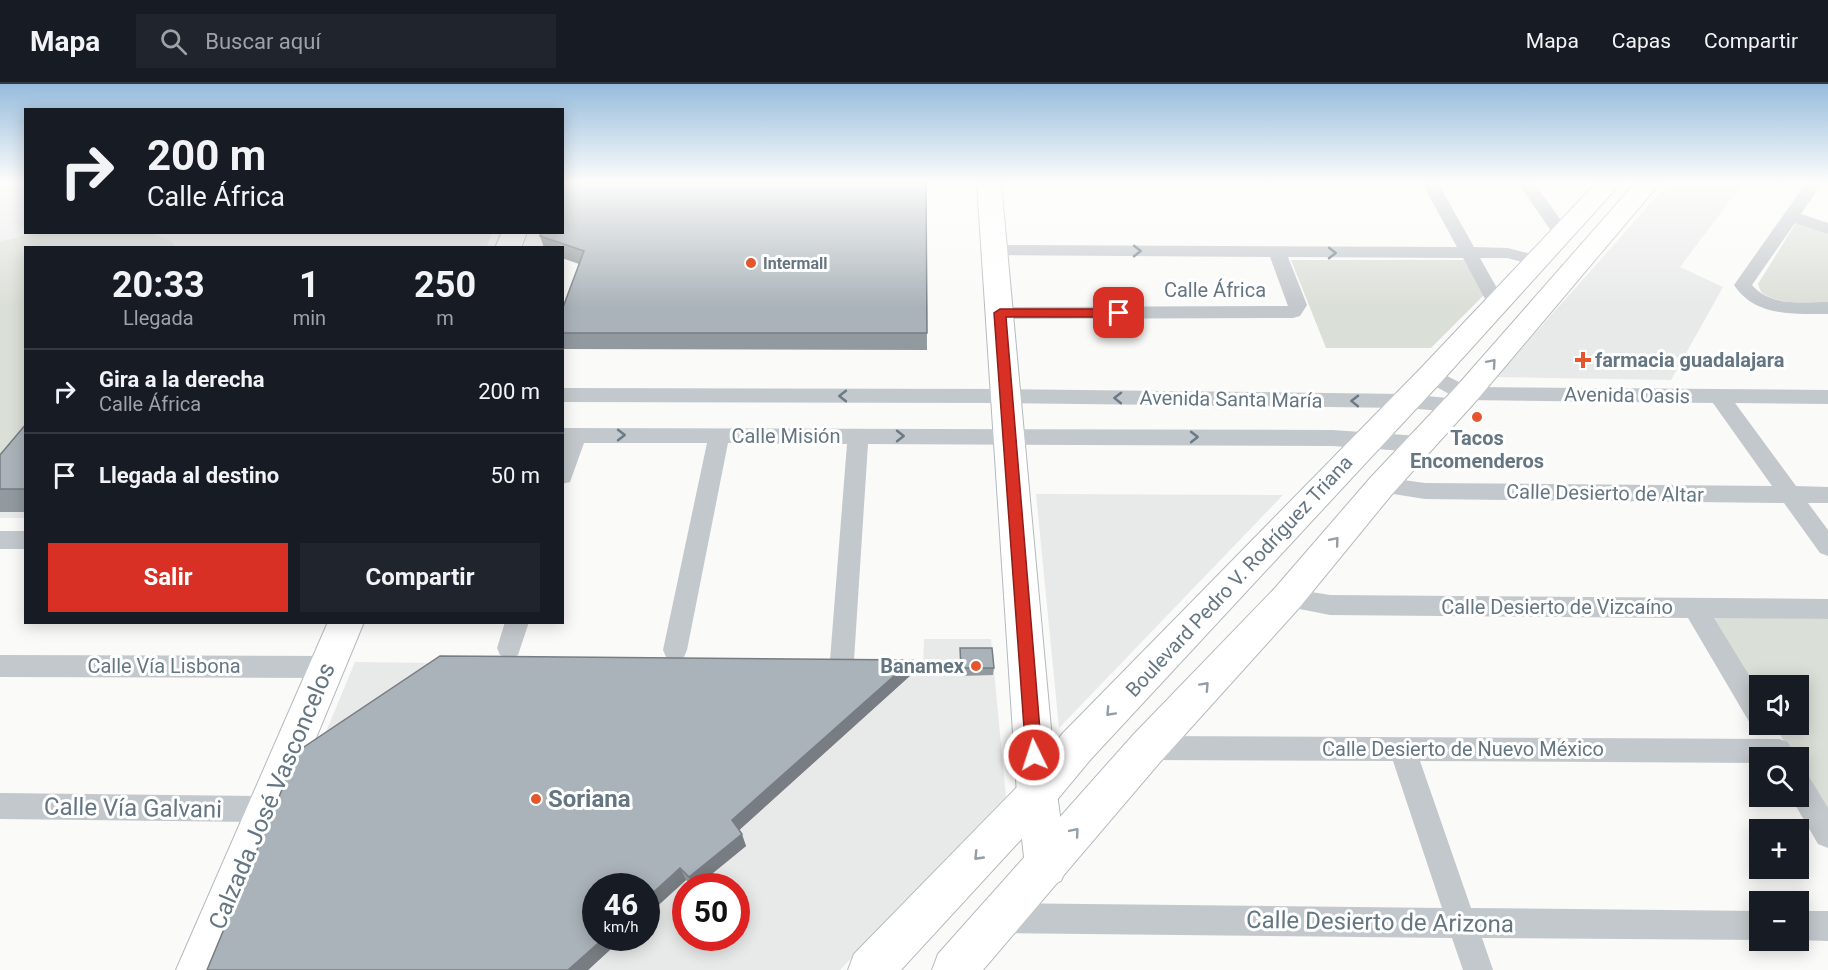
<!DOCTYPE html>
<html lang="es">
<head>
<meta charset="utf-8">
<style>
  body { margin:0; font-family:Roboto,sans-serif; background:#20242c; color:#f1f3f6; height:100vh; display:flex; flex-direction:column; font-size:22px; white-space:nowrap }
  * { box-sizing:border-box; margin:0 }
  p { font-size:20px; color:#9ea1a6 }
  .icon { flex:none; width:33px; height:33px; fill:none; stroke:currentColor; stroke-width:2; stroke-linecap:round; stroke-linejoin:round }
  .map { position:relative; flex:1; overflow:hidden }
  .details { position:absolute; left:24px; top:162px; width:540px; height:378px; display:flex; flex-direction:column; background:#171b24; border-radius:0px; box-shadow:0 3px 15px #0003 }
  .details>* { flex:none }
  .hud { position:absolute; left:24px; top:24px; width:540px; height:126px; border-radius:0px; box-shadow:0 3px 15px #0003; background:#171b24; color:#f1f3f6; overflow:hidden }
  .buttons { position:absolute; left:1749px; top:591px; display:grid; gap:12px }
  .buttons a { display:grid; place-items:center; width:60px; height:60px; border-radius:0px; background:#171b24; box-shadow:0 3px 15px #0003; font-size:30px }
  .speed { position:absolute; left:582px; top:789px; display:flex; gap:12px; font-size:30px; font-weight:700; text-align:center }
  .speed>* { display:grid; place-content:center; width:78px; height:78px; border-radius:50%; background:#171b24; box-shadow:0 3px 15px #0003; line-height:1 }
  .speed small { font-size:15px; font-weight:400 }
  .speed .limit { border:9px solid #d22; background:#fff; color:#111 }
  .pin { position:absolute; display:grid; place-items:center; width:51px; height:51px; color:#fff; margin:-26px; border-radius:12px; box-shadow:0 3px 9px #0006 }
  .me { position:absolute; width:66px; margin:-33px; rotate:356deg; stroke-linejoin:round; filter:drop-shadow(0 0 4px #0008) }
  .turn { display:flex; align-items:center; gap:21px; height:126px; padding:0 24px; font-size:27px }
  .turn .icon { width:78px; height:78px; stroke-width:2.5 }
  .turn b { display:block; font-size:42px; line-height:51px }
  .eta { display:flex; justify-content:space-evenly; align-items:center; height:102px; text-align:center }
  .eta b { font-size:36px; font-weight:700; line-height:42px }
  .cta { display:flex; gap:12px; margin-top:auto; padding:12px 24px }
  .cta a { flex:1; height:69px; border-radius:0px; background:#d93025; color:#fff; font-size:24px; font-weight:700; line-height:69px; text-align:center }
  .cta a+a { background:#20242c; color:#f1f3f6 }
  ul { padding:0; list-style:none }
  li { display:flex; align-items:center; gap:18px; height:84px; padding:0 24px; border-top:2px solid #363941 }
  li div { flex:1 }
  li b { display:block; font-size:22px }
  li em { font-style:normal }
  header { display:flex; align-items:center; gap:36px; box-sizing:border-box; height:84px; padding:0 30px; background:#171b24; border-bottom:2px solid #363941 }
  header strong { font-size:28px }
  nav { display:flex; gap:33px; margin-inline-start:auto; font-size:21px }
  .search { width:420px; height:54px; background:#20242c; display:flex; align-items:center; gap:15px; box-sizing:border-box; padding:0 21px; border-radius:0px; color:#9ea1a6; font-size:22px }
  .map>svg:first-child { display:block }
  .built { fill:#e8e9e9; fill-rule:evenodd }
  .green { fill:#dadfd7 }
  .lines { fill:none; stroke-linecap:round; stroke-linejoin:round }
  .secondary-casing { stroke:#b3babf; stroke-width:2 }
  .primary-casing { stroke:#b5babe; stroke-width:2 }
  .street { fill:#c3c8cc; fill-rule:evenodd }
  .secondary { fill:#fff; fill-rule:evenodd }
  .primary { fill:#fff; fill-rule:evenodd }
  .wall { fill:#929a9f }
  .shaded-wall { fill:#777d82 }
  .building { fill:#aab3b9; stroke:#777d82; stroke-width:1.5 }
  .oneway { stroke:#6a7a87 }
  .oneway2 { stroke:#939fa8 }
  .route { fill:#d93025; stroke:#8d1f18; stroke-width:1.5 }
  .poi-dot { fill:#e4572e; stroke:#fff; stroke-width:2 }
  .labels { text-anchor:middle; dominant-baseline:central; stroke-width:6; stroke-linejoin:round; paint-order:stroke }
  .far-poi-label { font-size:16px; font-weight:bold; fill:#657683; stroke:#fff; text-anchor:start }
  .street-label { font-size:20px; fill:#657683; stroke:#fff }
  .poi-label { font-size:20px; font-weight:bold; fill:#657683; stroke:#fff; text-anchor:start }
  .near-street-label { font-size:24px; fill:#657683; stroke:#fff }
  .near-poi-label { font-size:24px; font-weight:bold; fill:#657683; stroke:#fff; text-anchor:start }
</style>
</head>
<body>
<header>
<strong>Mapa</strong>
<div class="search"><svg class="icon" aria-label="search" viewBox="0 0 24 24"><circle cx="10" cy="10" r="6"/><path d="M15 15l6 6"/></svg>Buscar aquí</div>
<nav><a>Mapa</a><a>Capas</a><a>Compartir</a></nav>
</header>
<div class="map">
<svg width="1828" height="886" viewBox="0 0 1828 886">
  <rect width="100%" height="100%" fill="#fafaf8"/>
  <path class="built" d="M 0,99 L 25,99 L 26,148 L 492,149 L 486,164 L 26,164 L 25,434 L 0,434 Z
    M 1669,99 L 1743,99 L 1680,183 L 1723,203 L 1671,296 L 1496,293 Z
    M 1036,410 L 1283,411 L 1059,644 Z
    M 924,555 L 991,555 L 1006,713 L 840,886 L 227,886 L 355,578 L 923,584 ZM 596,802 L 646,802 L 646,854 L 596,854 ZM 686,802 L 736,802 L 736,854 L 686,854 Z"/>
  <path class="green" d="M 1797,137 L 1828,149 L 1828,218 C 1806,218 1780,222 1761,208 L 1758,200 Z
    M 38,148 L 151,149 L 171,157 L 176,163 L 26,164 L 25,367 L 0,378 L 0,158 Z
    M 1291,176 L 1464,176 L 1484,211 L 1431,264 L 1326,264 Z
    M 1709,532 L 1828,535 L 1828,730 L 1799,681 L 1798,674 L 1794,673 L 1774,641 L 1798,640 L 1798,602 L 1760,602 L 1759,616 Z"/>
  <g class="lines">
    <g class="secondary-casing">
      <path id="secondary" d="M 977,99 L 1001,99 L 1057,710 L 1067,782 L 1061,797 L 1046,803 L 1031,797 L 1025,782 L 1017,710 Z
        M 502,148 L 527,148 L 521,164 L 495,164 Z
        M 328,538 L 364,538 L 220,886 L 176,886 Z"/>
    </g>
    <g class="primary-casing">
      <path id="primary" d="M 1596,99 L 1621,99 L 1441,298 L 1091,675 L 1051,723 L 901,886 L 848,886 L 854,870 L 1023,697 L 1063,649 L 1421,284 Z
        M 1635,99 L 1660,99 L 1476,317 L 1393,409 L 1299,524 L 1161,677 L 983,886 L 932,886 L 938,870 L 1133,651 L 1275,504 L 1371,393 L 1456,303 Z"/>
    </g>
    <path class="street" d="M 1422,99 L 1438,99 L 1474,163 L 1508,164 L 1543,173 L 1546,177 L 1543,181 L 1537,182 L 1507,174 L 1480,174 L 1506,220 L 1504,224 L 1490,224 L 1463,174 L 1288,173 L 1307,221 L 1300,232 L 1293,234 L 1000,235 L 993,233 L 991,229 L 993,225 L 1000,223 L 1288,222 L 1270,173 L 995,171 L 989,170 L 986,166 L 989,162 L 995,161 L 1457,163 Z
      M 1518,99 L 1534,99 L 1571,150 L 1568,154 L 1556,154 Z
      M 1806,99 L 1822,99 L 1801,130 L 1828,139 L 1828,150 L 1795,139 L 1752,201 C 1771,223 1802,218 1828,218 L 1828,230 C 1794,230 1755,233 1734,201 Z
      M 1431,284 L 1469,303 L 1828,306 L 1828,320 L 1735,319 L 1796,402 L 1828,403 L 1828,419 L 1808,419 L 1828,446 L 1828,472 L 1820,469 L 1784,419 L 1425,415 L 1374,407 L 1371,401 L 1374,395 L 1382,393 L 1425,399 L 1772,402 L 1713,319 L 1463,316 L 1466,321 L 1463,326 L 1456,328 L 1405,324 L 1006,319 L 562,318 L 562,304 L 1006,305 L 1405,310 L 1458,315 L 1424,296 L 1421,291 L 1424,286 Z
      M 562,344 L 1332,346 L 1420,352 L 1427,355 L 1430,360 L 1427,365 L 1420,368 L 1332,362 L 868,360 L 854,576 L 851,584 L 842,587 L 833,584 L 830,576 L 847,360 L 728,359 L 687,566 L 684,573 L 675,577 L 666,573 L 663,566 L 707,359 L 584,359 L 570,398 L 562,400 Z
      M 0,447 L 26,447 L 26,465 L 0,465 Z
      M 1287,504 L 1330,511 L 1828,515 L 1828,535 L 1714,534 L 1760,609 L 1760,640 L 1770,640 L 1760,645 L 1751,641 L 1688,534 L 1330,531 L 1279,521 L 1275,514 L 1279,507 Z
      M 505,538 L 529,538 L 518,571 L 509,575 L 500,571 L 497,564 Z
      M 0,571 L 327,572 L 336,575 L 340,583 L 336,591 L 327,594 L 0,593 Z
      M 1147,652 L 1779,655 L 1788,658 L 1792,667 L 1789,674 L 1760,674 L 1760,679 L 1420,677 L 1471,824 L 1760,827 L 1761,856 L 1482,854 L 1493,886 L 1463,886 L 1452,854 L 1001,849 L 991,844 L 986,834 L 991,824 L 1001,819 L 1442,824 L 1393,677 L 1147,676 L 1138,673 L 1134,664 L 1138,655 Z
      M 1798,687 L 1808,691 L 1828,724 L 1828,764 L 1818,760 L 1790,712 L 1798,712 Z
      M 0,709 L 267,712 L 277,716 L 281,725 L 277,734 L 267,738 L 0,735 Z
      M 1798,827 L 1828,827 L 1828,857 L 1797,856 Z"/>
    <use href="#secondary" class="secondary"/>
    <use href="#primary" class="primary"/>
  </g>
  <path class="wall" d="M 926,99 L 927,266 L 562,265 L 562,226 L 579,180 L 562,174 L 562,164 L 544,164 L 540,152 Z
    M 26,340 L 26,428 L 0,428 L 0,371 Z
    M 960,564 L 994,584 L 993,591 L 960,592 Z
    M 912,590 L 739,746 L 746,762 L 697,802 L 692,802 L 686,796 L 588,886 L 207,886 Z"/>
  <path class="shaded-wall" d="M 912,576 L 912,590 L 736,749 L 732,736 Z
    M 742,750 L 746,762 L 697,802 L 693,802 L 689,793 Z
    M 680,784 L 686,796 L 646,832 L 646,815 Z
    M 604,854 L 623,854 L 588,886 L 568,886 Z"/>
  <path class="building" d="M 562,99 L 926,99 L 927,249 L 562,249 L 562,226 L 584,167 L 540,152 L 541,148 L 562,148 Z
    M 26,340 L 26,405 L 0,405 L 0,371 Z
    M 960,564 L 992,564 L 994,584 L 961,584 Z
    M 440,572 L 912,576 L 732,736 L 742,750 L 689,793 L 680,784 L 646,815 L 646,802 L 596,802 L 596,854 L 604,854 L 568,886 L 207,886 L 298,667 Z"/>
  <defs><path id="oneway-chevron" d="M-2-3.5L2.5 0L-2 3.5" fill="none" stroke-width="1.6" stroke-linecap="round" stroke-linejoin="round" transform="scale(1.5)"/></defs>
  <g class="oneway">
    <use href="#oneway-chevron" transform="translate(1137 167)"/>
    <use href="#oneway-chevron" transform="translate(1332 169)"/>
    <use href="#oneway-chevron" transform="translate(843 312) rotate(-180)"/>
    <use href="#oneway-chevron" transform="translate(1118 314) rotate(-179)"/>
    <use href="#oneway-chevron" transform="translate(1355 317) rotate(-179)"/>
    <use href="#oneway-chevron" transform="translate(621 351)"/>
    <use href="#oneway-chevron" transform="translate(900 352)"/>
    <use href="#oneway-chevron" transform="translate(1194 353)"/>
  </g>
  <g class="oneway2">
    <use href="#oneway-chevron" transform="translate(1492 279) rotate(-49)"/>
    <use href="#oneway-chevron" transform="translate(1335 457) rotate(-50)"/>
    <use href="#oneway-chevron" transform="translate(1205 602) rotate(-47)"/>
    <use href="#oneway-chevron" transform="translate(1110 628) rotate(133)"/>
    <use href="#oneway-chevron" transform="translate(1075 748) rotate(-50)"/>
    <use href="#oneway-chevron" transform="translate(978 772) rotate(134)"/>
  </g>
  <linearGradient id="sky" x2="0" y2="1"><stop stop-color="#96bcdc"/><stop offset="0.44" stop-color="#fdfdfc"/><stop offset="1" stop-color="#fdfdfc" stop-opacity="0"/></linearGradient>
  <rect width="1828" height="223" fill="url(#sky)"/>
  <path class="route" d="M 1000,225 L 1119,225 L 1124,229 L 1119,233 L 1006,233 L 1042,671 L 1040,676 L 1034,678 L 1028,676 L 1026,671 L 994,229 Z"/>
  <g class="poi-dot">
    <circle cx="751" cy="179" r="6"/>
    <path d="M1580 267h6v6h6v6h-6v6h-6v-6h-6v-6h6z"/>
    <circle cx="1477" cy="333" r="6"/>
    <circle cx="976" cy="582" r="6"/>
    <circle cx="536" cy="715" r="6"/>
  </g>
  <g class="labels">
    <g class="far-poi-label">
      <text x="763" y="179">Intermall</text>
    </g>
    <g class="street-label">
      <text x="1215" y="206">Calle África</text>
      <text transform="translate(1627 311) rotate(1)">Avenida Oasis</text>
      <text transform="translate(1231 315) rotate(1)">Avenida Santa María</text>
      <text x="786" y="352">Calle Misión</text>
      <text transform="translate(1605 409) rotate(1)">Calle Desierto de Altar</text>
      <text transform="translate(1239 492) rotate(-47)">Boulevard Pedro V. Rodríguez Triana</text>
      <text x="1557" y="523">Calle Desierto de Vizcaíno</text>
      <text x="164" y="582">Calle Vía Lisbona</text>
      <text x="1463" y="665">Calle Desierto de Nuevo México</text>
    </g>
    <g class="poi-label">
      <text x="1595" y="276">farmacia guadalajara</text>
      <text x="1477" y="354" text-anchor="middle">Tacos<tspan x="1477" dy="23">Encomenderos</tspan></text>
      <text x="964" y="582" text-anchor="end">Banamex</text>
    </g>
    <g class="near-street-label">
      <text transform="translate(272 712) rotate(-67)">Calzada José Vasconcelos</text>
      <text transform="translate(133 724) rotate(1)">Calle Vía Galvani</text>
      <text transform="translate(1380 838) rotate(1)">Calle Desierto de Arizona</text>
    </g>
    <g class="near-poi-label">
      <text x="548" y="715">Soriana</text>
    </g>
  </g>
</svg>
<div class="buttons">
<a><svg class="icon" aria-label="sound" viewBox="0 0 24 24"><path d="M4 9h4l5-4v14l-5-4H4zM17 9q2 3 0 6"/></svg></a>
<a><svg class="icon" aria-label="search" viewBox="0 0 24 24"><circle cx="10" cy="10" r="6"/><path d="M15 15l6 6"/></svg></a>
<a>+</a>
<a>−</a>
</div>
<div class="speed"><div>46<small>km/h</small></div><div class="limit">50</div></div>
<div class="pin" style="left:1119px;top:229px;background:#d93025"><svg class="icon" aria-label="arrive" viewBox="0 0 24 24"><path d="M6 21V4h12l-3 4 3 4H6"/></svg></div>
<svg class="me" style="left:1034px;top:671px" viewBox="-20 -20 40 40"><circle r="17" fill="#d93025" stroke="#fff" stroke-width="3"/><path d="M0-11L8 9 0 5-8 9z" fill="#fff"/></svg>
<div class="hud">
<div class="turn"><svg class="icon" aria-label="right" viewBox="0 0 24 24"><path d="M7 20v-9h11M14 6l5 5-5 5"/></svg><div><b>200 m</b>Calle África</div></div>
</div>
<section class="details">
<div class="eta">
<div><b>20:33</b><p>Llegada</p></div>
<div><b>1</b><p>min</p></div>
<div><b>250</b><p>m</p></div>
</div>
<ul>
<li><svg class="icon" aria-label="right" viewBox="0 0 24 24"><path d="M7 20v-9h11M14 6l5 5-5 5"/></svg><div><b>Gira a la derecha</b><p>Calle África</p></div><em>200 m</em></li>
<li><svg class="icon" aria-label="arrive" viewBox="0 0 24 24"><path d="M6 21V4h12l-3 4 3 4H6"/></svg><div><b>Llegada al destino</b></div><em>50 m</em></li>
</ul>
<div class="cta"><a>Salir</a><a>Compartir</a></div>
</section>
</div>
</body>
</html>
